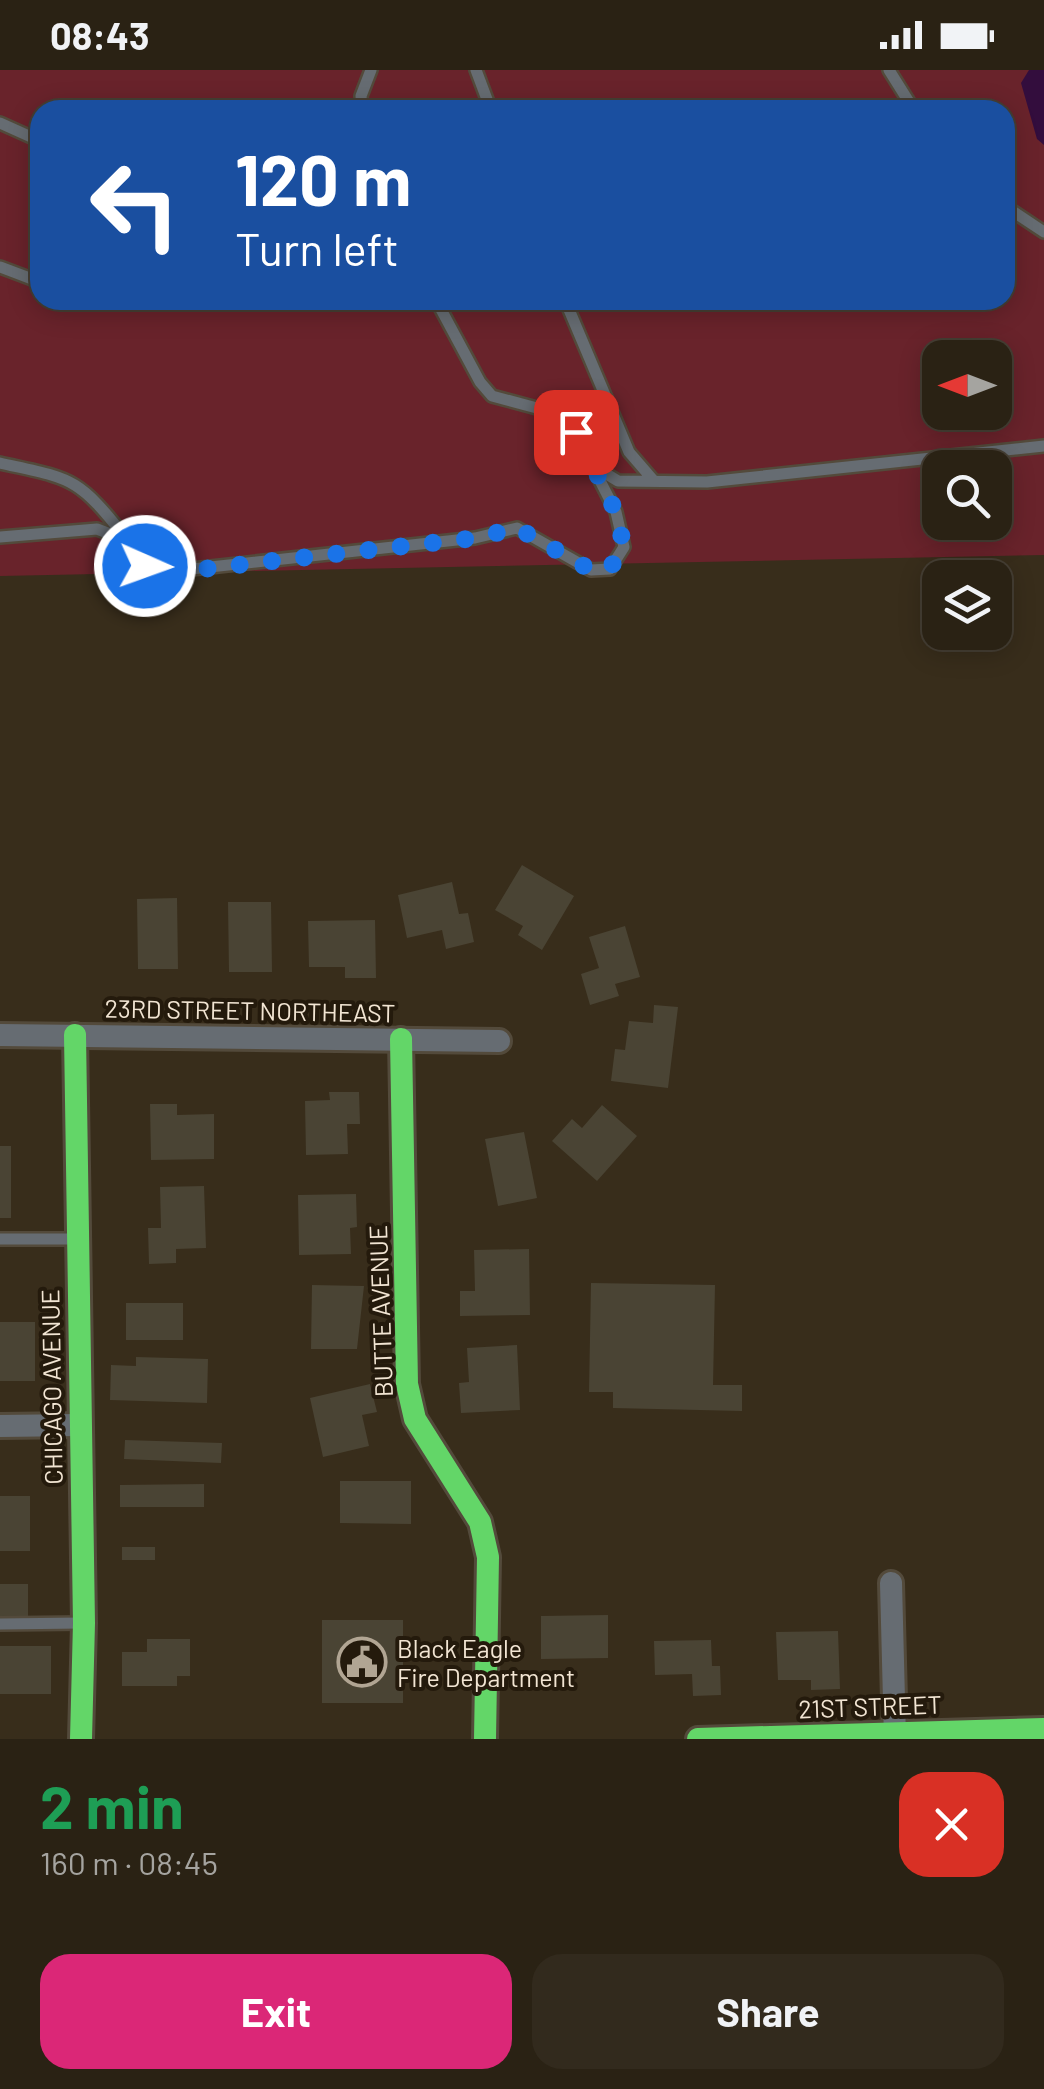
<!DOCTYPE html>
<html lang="en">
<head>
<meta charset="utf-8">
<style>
  body { margin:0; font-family:Barlow,sans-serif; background:#322a1d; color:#f1f3f6; height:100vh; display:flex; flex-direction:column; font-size:38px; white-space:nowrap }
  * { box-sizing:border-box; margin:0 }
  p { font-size:32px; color:#a5a4a0 }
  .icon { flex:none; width:55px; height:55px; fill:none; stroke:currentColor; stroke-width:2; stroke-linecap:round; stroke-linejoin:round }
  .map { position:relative; height:1669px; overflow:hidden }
  .details { display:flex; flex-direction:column; background:#2a2214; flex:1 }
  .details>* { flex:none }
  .hud { position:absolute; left:30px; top:30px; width:985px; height:210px; border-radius:30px; box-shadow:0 5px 25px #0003,0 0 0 2px #463f34; background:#1a4fa0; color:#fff; overflow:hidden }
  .needle { width:65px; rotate:270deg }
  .controls { position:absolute; left:922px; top:270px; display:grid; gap:20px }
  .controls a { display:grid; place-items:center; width:90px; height:90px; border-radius:20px; background:#2a2214; box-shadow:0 5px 25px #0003,0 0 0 2px #463f34; font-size:50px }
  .pin { position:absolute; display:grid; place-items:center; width:85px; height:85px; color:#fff; margin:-42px; border-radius:20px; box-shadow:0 5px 15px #0006 }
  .me { position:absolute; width:110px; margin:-55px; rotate:92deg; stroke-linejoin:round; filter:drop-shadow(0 0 8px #0008) }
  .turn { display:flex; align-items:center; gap:35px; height:210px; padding:0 40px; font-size:45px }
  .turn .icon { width:130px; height:130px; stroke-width:2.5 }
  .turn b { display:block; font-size:70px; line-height:85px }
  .round { display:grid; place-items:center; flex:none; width:105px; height:105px; border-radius:30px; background:#322a1d }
  .overview { display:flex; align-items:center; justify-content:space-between; height:170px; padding:0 40px }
  h1 { font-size:60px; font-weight:700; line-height:75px; color:#1e9e55 }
  .action { display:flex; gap:20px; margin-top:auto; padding:20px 40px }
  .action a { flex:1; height:115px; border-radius:30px; background:#db2777; color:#fff; font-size:40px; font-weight:700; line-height:115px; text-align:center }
  .action a+a { background:#322a1d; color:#f1f3f6 }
  .status { display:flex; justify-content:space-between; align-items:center; height:70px; padding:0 50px; background:#2a2214; direction:ltr }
  .status svg { height:28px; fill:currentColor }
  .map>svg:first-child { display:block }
  .green { fill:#69232b; fill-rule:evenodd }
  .water { fill:#330d3d }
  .building { fill:#4a4434 }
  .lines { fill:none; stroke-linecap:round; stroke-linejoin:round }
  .lane-casing { stroke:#534a3b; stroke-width:16 }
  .street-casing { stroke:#534a3b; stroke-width:28 }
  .fast-casing { stroke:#534a3b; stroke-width:28 }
  .lane { stroke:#666c72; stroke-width:11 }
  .street { stroke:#666c72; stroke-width:22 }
  .fast { stroke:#63d668; stroke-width:22 }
  .route { stroke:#1a73e8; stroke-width:18; stroke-dasharray:0 32.4 }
  .labels { text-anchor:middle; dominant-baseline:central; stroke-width:8; stroke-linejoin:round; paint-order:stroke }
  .street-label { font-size:25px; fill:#f2e5d3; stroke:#241a0c }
  .poi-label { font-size:25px; fill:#f2e5d3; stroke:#241a0c; text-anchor:start }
</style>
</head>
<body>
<div class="status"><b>08:43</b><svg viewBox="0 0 49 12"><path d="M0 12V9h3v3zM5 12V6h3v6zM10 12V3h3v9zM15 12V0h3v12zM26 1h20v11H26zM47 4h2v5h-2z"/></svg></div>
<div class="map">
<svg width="1044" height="1669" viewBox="0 0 1044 1669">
  <rect width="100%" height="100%" fill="#382d1b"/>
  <path class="green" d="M 0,0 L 1044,0 L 1044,485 L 0,506 ZM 40,40 L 1005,40 L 1005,230 L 40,230 ZM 940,288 L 995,288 L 995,342 L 940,342 ZM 940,398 L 995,398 L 995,452 L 940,452 Z"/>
  <path class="water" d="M 1029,0 L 1044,0 L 1044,75 L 1037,69 L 1021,13 Z"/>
  <path class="building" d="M 522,795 L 574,826 L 542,880 L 518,865 L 523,856 L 495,840 Z
    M 452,812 L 459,844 L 468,843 L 474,872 L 446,879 L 442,860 L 407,868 L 398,825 Z
    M 177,828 L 178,899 L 138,899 L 137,829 Z
    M 228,832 L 271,832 L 272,902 L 229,902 Z
    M 375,850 L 376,908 L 345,908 L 345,897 L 309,897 L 308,851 Z
    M 625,856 L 640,907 L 615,914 L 619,926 L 590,935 L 581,904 L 599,898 L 589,867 Z
    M 654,935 L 678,937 L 668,1018 L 611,1011 L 615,979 L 625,980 L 629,951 L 653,953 Z
    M 329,1022 L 359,1022 L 360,1054 L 347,1054 L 348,1084 L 306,1085 L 305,1031 L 330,1030 Z
    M 150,1034 L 177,1034 L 177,1045 L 214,1044 L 214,1089 L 151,1090 Z
    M 602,1035 L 637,1066 L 597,1111 L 552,1071 L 572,1049 L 582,1058 Z
    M 524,1062 L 537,1128 L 498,1136 L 485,1069 Z
    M 0,1076 L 11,1076 L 11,1148 L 0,1148 Z
    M 204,1116 L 206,1178 L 176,1179 L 176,1193 L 149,1194 L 148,1158 L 161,1158 L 160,1117 Z
    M 356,1124 L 357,1157 L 350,1158 L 351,1184 L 299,1185 L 298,1125 Z
    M 529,1179 L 530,1245 L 460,1246 L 460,1221 L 475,1221 L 474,1180 Z
    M 591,1213 L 715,1215 L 713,1315 L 742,1315 L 742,1341 L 613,1338 L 613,1322 L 589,1322 Z
    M 312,1215 L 364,1216 L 357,1279 L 311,1279 Z
    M 126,1233 L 183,1233 L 183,1270 L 126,1270 Z
    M 0,1252 L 35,1252 L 35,1311 L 0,1311 Z
    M 517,1275 L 520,1340 L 461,1343 L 459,1313 L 469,1312 L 467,1278 Z
    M 136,1287 L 208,1289 L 207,1333 L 110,1330 L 111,1295 L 136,1296 Z
    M 370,1314 L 377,1342 L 362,1345 L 369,1376 L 323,1387 L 310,1328 Z
    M 125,1370 L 222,1373 L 221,1393 L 124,1389 Z
    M 340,1411 L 411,1411 L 411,1454 L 340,1453 Z
    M 204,1414 L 204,1437 L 120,1437 L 120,1415 Z
    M 0,1426 L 30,1426 L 30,1481 L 0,1481 Z
    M 122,1477 L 155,1477 L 155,1490 L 122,1490 Z
    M 0,1514 L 28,1514 L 28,1551 L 0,1551 Z
    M 608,1545 L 608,1588 L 541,1589 L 541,1546 Z
    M 322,1550 L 403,1550 L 403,1633 L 322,1633 Z
    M 838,1561 L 840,1619 L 811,1620 L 811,1610 L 778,1610 L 776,1562 Z
    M 147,1569 L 190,1569 L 190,1606 L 177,1606 L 177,1616 L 122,1616 L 122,1582 L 147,1582 Z
    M 711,1570 L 712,1596 L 720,1596 L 721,1625 L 693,1626 L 692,1604 L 655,1605 L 654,1571 Z
    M 0,1576 L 51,1576 L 51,1624 L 0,1624 Z"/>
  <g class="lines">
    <g class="lane-casing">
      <path id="lane" d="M 476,0 L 491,40
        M 889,0 L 914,40
        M 362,40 L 361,26 L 371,0
        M 0,53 L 40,71
        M 1005,136 L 1044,162
        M 0,197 L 40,212
        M 436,230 L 480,312 L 492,326 L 559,344 L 576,362 L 590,394 L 618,411 L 707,412 L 1044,376
        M 565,230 L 629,382 L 654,411
        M 0,393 C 72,409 77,406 125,467 C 135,481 140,493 155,503 L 475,468 L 517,458 L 591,500 L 610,499 L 624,477 L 616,442 L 592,395
        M 0,467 L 97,459 L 123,469
        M 0,1169 L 76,1169
        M 0,1554 L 81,1553"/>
    </g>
    <g class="street-casing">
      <path id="street" d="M 0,965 L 499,971
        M 0,1356 L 78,1355
        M 891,1513 L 895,1669"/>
    </g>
    <g class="fast-casing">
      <path id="fast" d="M 75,965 L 84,1553 L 81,1669
        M 401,969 L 407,1314 L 415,1349 L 480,1452 L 488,1487 L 485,1669
        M 698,1669 L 1044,1659"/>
    </g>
    <use href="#lane" class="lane"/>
    <use href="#street" class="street"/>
    <use href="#fast" class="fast"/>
  </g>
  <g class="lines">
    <path class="route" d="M 145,496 L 156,503 L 176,502 L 475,468 L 517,458 L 591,500 L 610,498 L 624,477 L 616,442 L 576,362"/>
  </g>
  <defs>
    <g id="civic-ring" transform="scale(2.5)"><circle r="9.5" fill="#241a0c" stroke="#b1a593" stroke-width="1.5"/><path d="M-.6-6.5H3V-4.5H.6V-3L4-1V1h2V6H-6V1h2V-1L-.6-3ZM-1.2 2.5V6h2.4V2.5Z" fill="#b1a593"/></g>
  </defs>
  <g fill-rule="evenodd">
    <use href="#civic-ring" x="362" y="1592"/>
  </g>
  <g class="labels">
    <g class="street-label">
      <text transform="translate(250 940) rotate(1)">23RD STREET NORTHEAST</text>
      <text transform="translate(380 1241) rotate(-92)">BUTTE AVENUE</text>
      <text transform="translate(51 1317) rotate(-91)">CHICAGO AVENUE</text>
      <text transform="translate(870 1636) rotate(-2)">21ST STREET</text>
    </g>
    <g class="poi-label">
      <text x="397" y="1578">Black Eagle<tspan x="397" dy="29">Fire Department</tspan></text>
    </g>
  </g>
</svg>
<div class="controls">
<a><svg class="needle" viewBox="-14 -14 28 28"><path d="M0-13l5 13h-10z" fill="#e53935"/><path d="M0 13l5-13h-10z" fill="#a5a4a0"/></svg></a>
<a><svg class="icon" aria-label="search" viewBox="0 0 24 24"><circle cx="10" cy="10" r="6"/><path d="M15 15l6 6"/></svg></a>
<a><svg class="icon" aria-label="layers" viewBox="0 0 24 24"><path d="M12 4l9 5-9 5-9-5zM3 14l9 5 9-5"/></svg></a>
</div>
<div class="pin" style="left:576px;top:362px;background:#d93025"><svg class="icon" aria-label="arrive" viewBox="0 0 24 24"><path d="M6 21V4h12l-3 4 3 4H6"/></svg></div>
<svg class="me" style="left:145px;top:496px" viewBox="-20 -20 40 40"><circle r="17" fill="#1a73e8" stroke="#fff" stroke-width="3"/><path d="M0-11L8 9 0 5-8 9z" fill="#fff"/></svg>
<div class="hud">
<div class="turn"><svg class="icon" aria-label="left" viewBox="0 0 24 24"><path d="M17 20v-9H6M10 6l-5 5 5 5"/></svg><div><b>120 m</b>Turn left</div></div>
</div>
</div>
<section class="details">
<div class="overview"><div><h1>2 min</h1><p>160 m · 08:45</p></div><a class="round" style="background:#d93025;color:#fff"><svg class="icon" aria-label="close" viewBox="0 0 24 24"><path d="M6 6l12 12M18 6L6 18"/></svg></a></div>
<div class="action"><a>Exit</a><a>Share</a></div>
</section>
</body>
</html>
